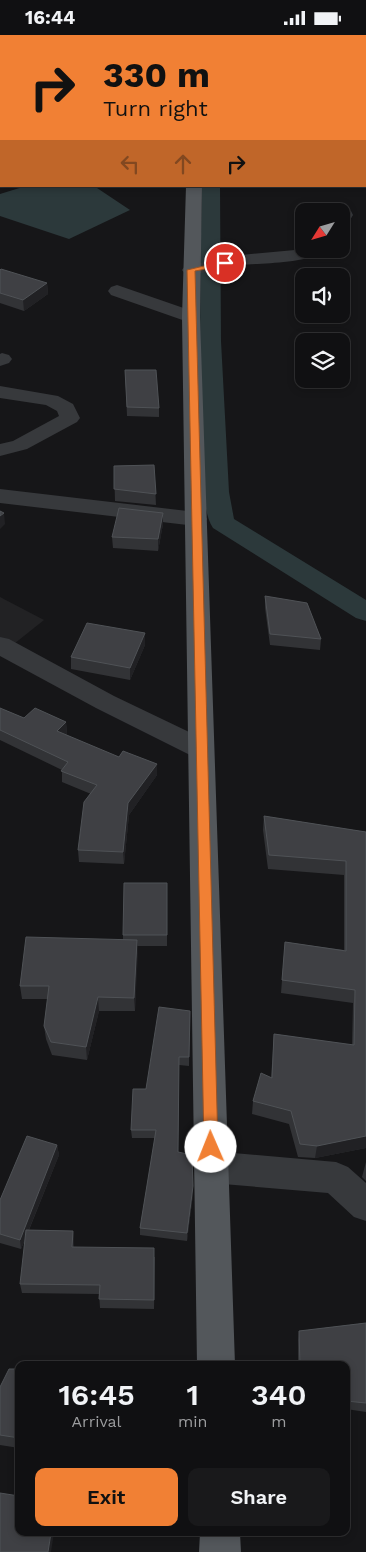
<!DOCTYPE html>
<html lang="en">
<head>
<meta charset="utf-8">
<style>
  body { margin:0; font-family:"Work Sans",sans-serif; background:#19191b; color:#f1f3f6; height:100vh; display:flex; flex-direction:column; font-size:19px; white-space:nowrap }
  * { box-sizing:border-box; margin:0 }
  p { font-size:16px; color:#9c9d9f }
  .icon { flex:none; width:28px; height:28px; fill:none; stroke:currentColor; stroke-width:2; stroke-linecap:round; stroke-linejoin:round }
  .map { position:relative; flex:1; overflow:hidden }
  .side { position:absolute; left:15px; top:1326px; width:335px; height:175px; display:flex; flex-direction:column; background:#101012; border-radius:10px; box-shadow:0 2px 8px #0003,0 0 0 1px #303032 }
  .side>* { flex:none }
  .banner { position:absolute; left:0px; top:0px; width:366px; height:152px; box-shadow:0 2px 8px #0003,0 0 0 1px #303032; background:#f18034; color:#111; overflow:hidden }
  .needle { width:32px; rotate:233deg }
  .buttons { position:absolute; left:295px; top:168px; display:grid; gap:10px }
  .buttons a { display:grid; place-items:center; width:55px; height:55px; border-radius:10px; background:#101012; box-shadow:0 2px 8px #0003,0 0 0 1px #303032; font-size:25px }
  .pin { position:absolute; display:grid; place-items:center; width:42px; height:42px; color:#fff; margin:-21px; border:2px solid #fff; border-radius:50%; box-shadow:0 1px 5px #0007 }
  .me { position:absolute; width:55px; margin:-28px; rotate:359deg; stroke-linejoin:round; filter:drop-shadow(0 0 4px #0008) }
  .turn { display:flex; align-items:center; gap:18px; height:105px; padding:0 20px; font-size:22px }
  .turn .icon { width:65px; height:65px; stroke-width:2.5 }
  .turn b { display:block; font-size:35px; line-height:42px }
  .lanes { display:flex; align-items:center; height:48px; padding:0 20px; background:#0003; justify-content:center; gap:25px; direction:ltr }
  .lanes .off { opacity:.35 }
  .eta { display:flex; justify-content:space-evenly; align-items:center; height:85px; text-align:center }
  .eta b { font-size:30px; font-weight:600; line-height:35px }
  .action { display:flex; gap:10px; margin-top:auto; padding:10px 20px }
  .action a { flex:1; height:58px; border-radius:10px; background:#f18034; color:#111; font-size:20px; font-weight:600; line-height:58px; text-align:center }
  .action a+a { background:#19191b; color:#f1f3f6 }
  .status { display:flex; justify-content:space-between; align-items:center; height:35px; padding:0 25px; background:#101012; direction:ltr }
  .status svg { height:14px; fill:currentColor }
  .map>svg:first-child { display:block }
  .built { fill:#222224 }
  .water { fill:#2c393b }
  .lines { fill:none; stroke-linecap:round; stroke-linejoin:round }
  .canal { fill:#2c393b; fill-rule:evenodd }
  .minor { fill:#37393c; fill-rule:evenodd }
  .major { fill:#53575b; fill-rule:evenodd }
  .wall { fill:#323336 }
  .shaded-wall { fill:#212124 }
  .building { fill:#3f4044; stroke:#4f5256 }
  .route { fill:#f18034; stroke:#9d5322 }
</style>
</head>
<body>
<div class="status"><b>16:44</b><svg viewBox="0 0 49 12"><path d="M0 12V9h3v3zM5 12V6h3v6zM10 12V3h3v9zM15 12V0h3v12zM26 1h20v11H26zM47 4h2v5h-2z"/></svg></div>
<div class="map">
<svg width="366" height="1517" viewBox="0 0 366 1517">
  <rect width="100%" height="100%" fill="#161618"/>
  <path class="built" d="M 0,562 L 44,585 L 0,620 Z"/>
  <path class="water" d="M 26,151 L 94,151 L 130,175 L 69,204 L 0,181 L 0,159 Z"/>
  <g class="lines">
    <path class="canal" d="M 365,15 L 366,15 L 366,25 L 365,25 Z
      M 202,151 L 220,151 L 221,306 L 229,457 L 234,484 L 366,565 L 366,586 L 356,583 L 213,493 C 200,474 203,423 202,400 C 199,317 200,234 202,151 Z"/>
    <path class="minor" d="M 365,12 L 366,12 L 366,20 L 365,20 Z
      M 345,175 L 351,176 L 353,180 L 347,190 L 341,191 L 341,176 L 340,176 Z
      M 304,212 L 304,214 L 324,214 C 314,229 259,228 241,230 C 224,233 208,237 191,240 L 185,239 L 182,235 L 185,231 L 241,220 L 295,215 Z
      M 117,250 L 198,278 L 200,282 L 198,286 L 191,288 L 111,260 L 108,256 L 111,252 Z
      M 2,318 L 9,320 L 12,324 L 9,328 L 0,331 L 0,319 Z
      M 0,351 L 58,361 L 73,369 L 80,383 L 77,387 L 27,414 L 0,421 L 0,409 L 13,406 L 59,381 L 57,376 L 46,370 L 0,363 Z
      M 0,454 L 196,477 L 204,479 L 207,484 L 204,489 L 196,491 L 0,468 Z
      M 0,602 L 9,604 L 114,661 L 210,707 L 214,714 L 210,721 L 201,723 L 192,721 L 96,673 L 0,621 Z
      M 211,1116 L 336,1127 L 348,1132 L 366,1148 L 366,1186 L 354,1182 L 328,1158 L 211,1148 L 199,1143 L 194,1132 L 199,1121 Z"/>
    <path class="major" d="M 191,0 L 205,0 L 205,1 L 191,1 Z
      M 186,151 L 202,151 L 200,282 L 235,1330 L 197,1330 L 182,282 Z
      M 200,1498 L 240,1498 L 241,1517 L 199,1517 Z"/>
  </g>
  <path class="wall" d="M 365,90 L 366,90 L 366,146 L 365,145 Z
    M 0,235 L 47,248 L 48,259 L 24,276 L 0,268 Z
    M 125,335 L 159,373 L 159,382 L 127,381 Z
    M 154,430 L 156,470 L 115,466 L 114,431 Z
    M 163,478 L 163,489 L 158,516 L 113,513 L 112,502 Z
    M 265,561 L 321,604 L 320,615 L 270,610 L 265,573 Z
    M 145,610 L 130,645 L 71,634 L 71,622 Z
    M 0,673 L 24,683 L 66,687 L 67,699 L 66,700 L 157,740 L 129,780 L 124,829 L 79,827 L 78,815 L 91,759 L 62,747 L 62,735 L 0,705 Z
    M 264,781 L 366,797 L 366,1113 L 315,1123 L 298,1122 L 289,1089 L 252,1079 L 253,1066 L 271,1043 L 274,999 L 352,1010 L 353,968 L 281,958 L 285,907 L 344,915 L 344,840 L 268,834 L 263,795 Z
    M 167,848 L 167,911 L 137,911 L 135,976 L 99,976 L 87,1025 L 52,1020 L 46,1004 L 44,991 L 48,964 L 22,964 L 20,951 L 123,905 L 123,900 Z
    M 190,976 L 189,1031 L 179,1030 L 178,1117 L 193,1159 L 187,1206 L 140,1200 L 140,1193 L 155,1103 L 132,1103 L 131,1095 L 146,1054 Z
    M 57,1110 L 59,1120 L 29,1195 L 73,1196 L 74,1206 L 74,1212 L 155,1222 L 154,1274 L 100,1273 L 99,1259 L 22,1258 L 20,1249 L 25,1205 L 21,1214 L 0,1208 L 0,1165 Z
    M 366,1127 L 366,1146 L 362,1142 Z
    M 366,1288 L 366,1377 L 346,1374 L 346,1330 L 298,1330 L 298,1305 L 299,1296 Z
    M 19,1334 L 19,1413 L 0,1410 L 0,1352 Z"/>
  <path class="shaded-wall" d="M 47,248 L 48,259 L 24,276 L 23,265 Z
    M 4,478 L 5,489 L 0,494 L 0,481 Z
    M 163,478 L 163,489 L 158,516 L 158,504 Z
    M 145,598 L 145,610 L 130,645 L 130,633 Z
    M 66,687 L 67,699 L 58,708 L 57,696 Z
    M 157,729 L 157,740 L 129,780 L 124,829 L 123,817 L 128,768 Z
    M 137,905 L 138,918 L 135,976 L 134,963 Z
    M 98,962 L 99,976 L 87,1025 L 86,1012 Z
    M 366,1101 L 366,1113 L 315,1123 L 317,1111 Z
    M 57,1110 L 59,1120 L 21,1214 L 20,1205 Z
    M 193,1151 L 193,1159 L 187,1206 L 187,1198 Z
    M 73,1196 L 74,1206 L 73,1222 L 72,1212 Z
    M 51,1498 L 54,1498 L 51,1517 L 48,1517 Z"/>
  <path class="building" d="M 365,90 L 366,90 L 366,136 L 365,136 Z
    M 1,234 L 47,248 L 23,265 L 0,258 L 0,235 Z
    M 125,335 L 156,335 L 159,373 L 127,372 Z
    M 154,430 L 156,459 L 114,454 L 114,431 Z
    M 119,473 L 163,478 L 158,504 L 112,502 Z
    M 0,476 L 4,478 L 0,481 Z
    M 265,561 L 307,568 L 321,604 L 270,599 Z
    M 87,588 L 145,598 L 130,633 L 71,622 Z
    M 0,673 L 24,683 L 35,673 L 66,687 L 57,696 L 119,722 L 123,716 L 157,729 L 128,768 L 123,817 L 78,815 L 84,767 L 97,750 L 61,736 L 68,727 L 0,695 Z
    M 264,781 L 366,797 L 366,1101 L 317,1111 L 300,1109 L 291,1076 L 253,1066 L 261,1038 L 272,1043 L 274,999 L 354,1010 L 355,955 L 282,945 L 285,907 L 346,916 L 346,826 L 269,820 Z
    M 124,848 L 167,848 L 167,900 L 123,900 Z
    M 26,902 L 137,905 L 134,963 L 98,962 L 86,1012 L 51,1007 L 44,991 L 49,951 L 20,951 Z
    M 159,972 L 190,976 L 189,1022 L 179,1022 L 178,1117 L 192,1120 L 193,1151 L 187,1198 L 140,1193 L 156,1095 L 131,1095 L 133,1054 L 146,1054 Z
    M 27,1101 L 57,1110 L 20,1205 L 0,1199 L 0,1165 Z
    M 26,1195 L 73,1196 L 72,1212 L 154,1213 L 154,1265 L 99,1264 L 100,1250 L 20,1249 Z
    M 366,1288 L 366,1368 L 346,1366 L 346,1330 L 300,1330 L 299,1296 Z
    M 9,1334 L 19,1334 L 19,1403 L 0,1400 L 0,1352 Z
    M 0,1458 L 19,1461 L 19,1498 L 51,1498 L 48,1517 L 0,1517 Z"/>
  <path class="route" d="M 225,226 L 228,227 L 228,230 L 195,236 L 218,1112 L 216,1117 L 211,1119 L 206,1117 L 204,1112 L 187,235 Z"/>
</svg>
<div class="buttons">
<a><svg class="needle" viewBox="-14 -14 28 28"><path d="M0-13l5 13h-10z" fill="#e53935"/><path d="M0 13l5-13h-10z" fill="#9c9d9f"/></svg></a>
<a><svg class="icon" aria-label="sound" viewBox="0 0 24 24"><path d="M4 9h4l5-4v14l-5-4H4zM17 9q2 3 0 6"/></svg></a>
<a><svg class="icon" aria-label="layers" viewBox="0 0 24 24"><path d="M12 4l9 5-9 5-9-5zM3 14l9 5 9-5"/></svg></a>
</div>
<div class="pin" style="left:225px;top:228px;background:#d93025"><svg class="icon" aria-label="arrive" viewBox="0 0 24 24"><path d="M6 21V4h12l-3 4 3 4H6"/></svg></div>
<svg class="me" style="left:211px;top:1112px" viewBox="-20 -20 40 40"><circle r="19" fill="#fff"/><path d="M0-13L10 11 0 6-10 11z" fill="#f18034"/></svg>
<div class="banner">
<div class="turn"><svg class="icon" aria-label="right" viewBox="0 0 24 24"><path d="M7 20v-9h11M14 6l5 5-5 5"/></svg><div><b>330 m</b>Turn right</div></div>
<div class="lanes"><svg class="icon off" aria-label="left" viewBox="0 0 24 24"><path d="M17 20v-9H6M10 6l-5 5 5 5"/></svg><svg class="icon off" aria-label="ahead" viewBox="0 0 24 24"><path d="M12 20V5M6 11l6-6 6 6"/></svg><svg class="icon" aria-label="right" viewBox="0 0 24 24"><path d="M7 20v-9h11M14 6l5 5-5 5"/></svg></div>
</div>
<section class="side">
<div class="eta">
<div><b>16:45</b><p>Arrival</p></div>
<div><b>1</b><p>min</p></div>
<div><b>340</b><p>m</p></div>
</div>
<div class="action"><a>Exit</a><a>Share</a></div>
</section>
</div>
</body>
</html>
